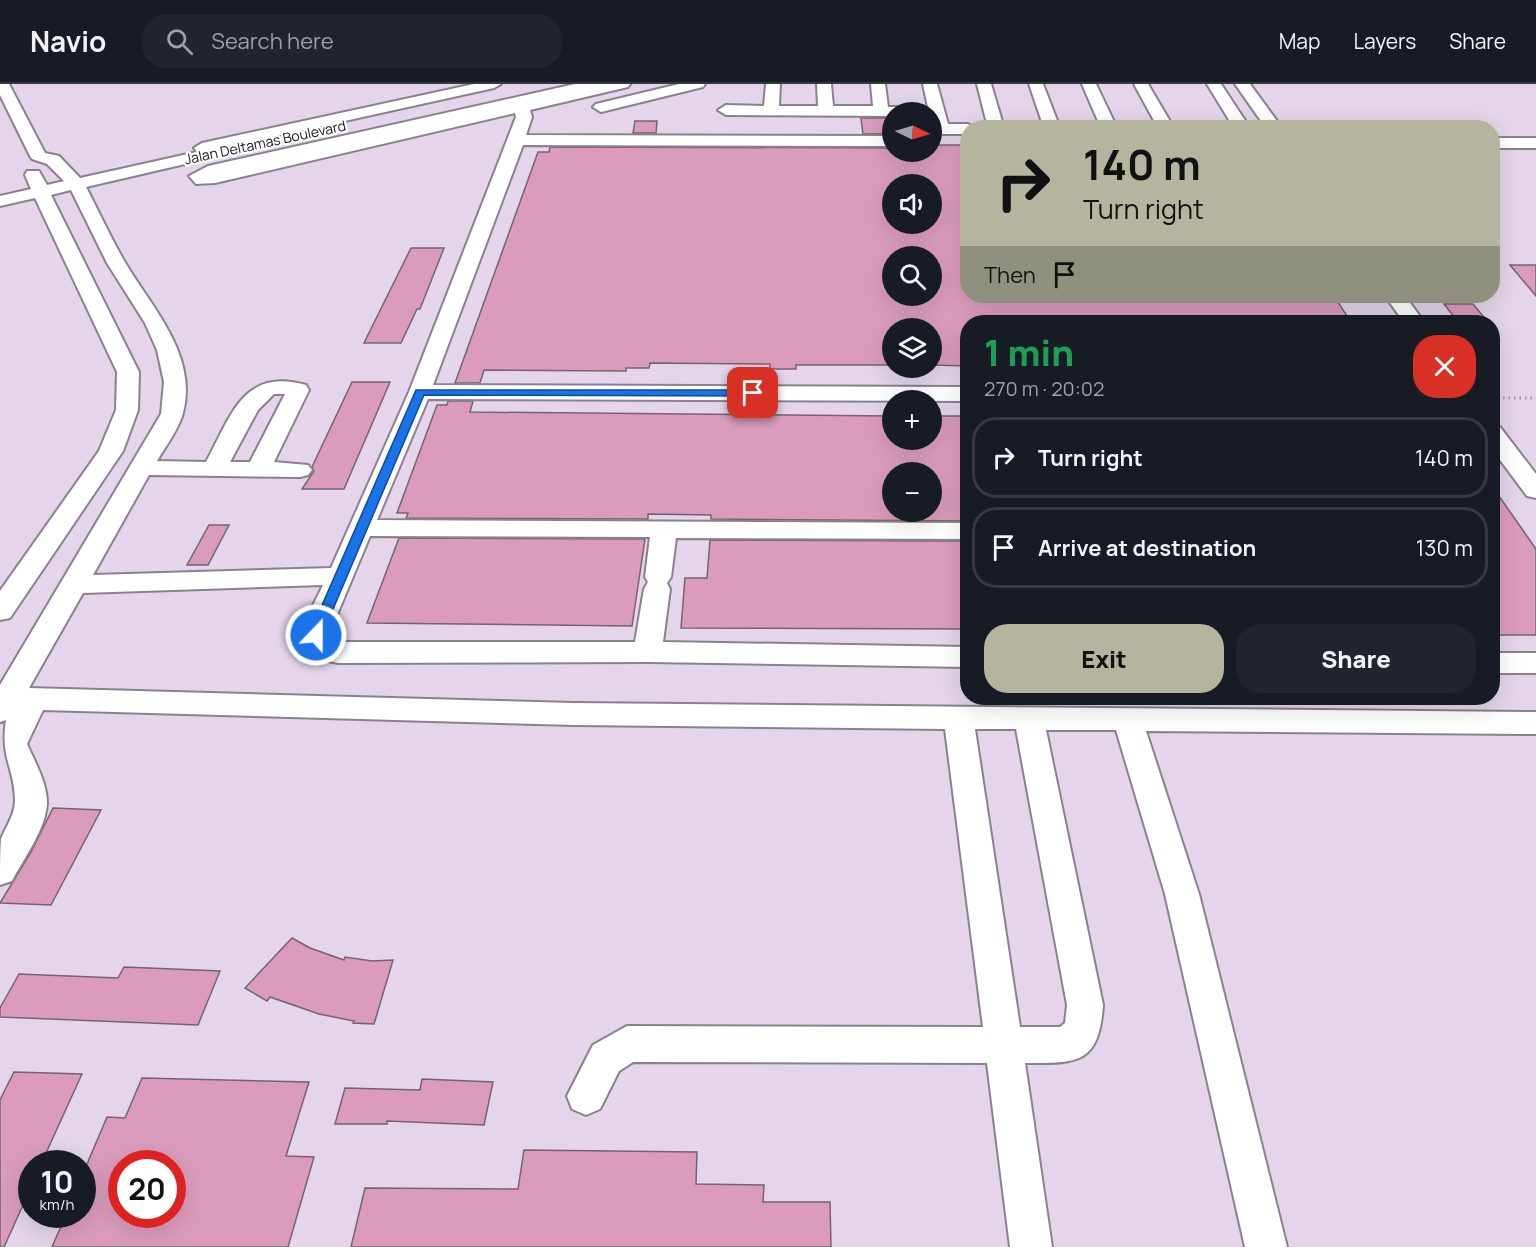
<!DOCTYPE html>
<html lang="en">
<head>
<meta charset="utf-8">
<style>
  body { margin:0; font-family:Manrope,sans-serif; background:#20242c; color:#f1f3f6; height:100vh; display:flex; flex-direction:column; font-size:22px; white-space:nowrap }
  * { box-sizing:border-box; margin:0 }
  p { font-size:20px; color:#9ea1a6 }
  .icon { flex:none; width:33px; height:33px; fill:none; stroke:currentColor; stroke-width:2; stroke-linecap:round; stroke-linejoin:round }
  .map { position:relative; flex:1; overflow:hidden }
  .panel { position:absolute; left:960px; top:231px; width:540px; height:390px; display:flex; flex-direction:column; background:#171b24; border-radius:24px; box-shadow:0 6px 24px #0002 }
  .panel>* { flex:none }
  .guide { position:absolute; left:960px; top:36px; width:540px; height:183px; border-radius:24px; box-shadow:0 6px 24px #0002; background:#b5b49e; color:#111; overflow:hidden }
  .needle { width:39px; rotate:95deg }
  .fabs { position:absolute; left:882px; top:18px; display:grid; gap:12px }
  .fabs a { display:grid; place-items:center; width:60px; height:60px; border-radius:50%; background:#171b24; box-shadow:0 6px 24px #0002; font-size:30px }
  .speed { position:absolute; left:18px; top:1066px; display:flex; gap:12px; font-size:30px; font-weight:700; text-align:center }
  .speed>* { display:grid; place-content:center; width:78px; height:78px; border-radius:50%; background:#171b24; box-shadow:0 6px 24px #0002; line-height:1 }
  .speed small { font-size:15px; font-weight:400 }
  .speed .limit { border:9px solid #d22; background:#fff; color:#111 }
  .pin { position:absolute; display:grid; place-items:center; width:51px; height:51px; color:#fff; margin:-26px; border-radius:12px; box-shadow:0 3px 9px #0006 }
  .me { position:absolute; width:66px; margin:-33px; rotate:22deg; stroke-linejoin:round; filter:drop-shadow(0 0 4px #0008) }
  .turn { display:flex; align-items:center; gap:21px; height:126px; padding:0 24px; font-size:27px }
  .turn .icon { width:78px; height:78px; stroke-width:2.5 }
  .turn b { display:block; font-size:42px; line-height:51px }
  .then { display:flex; align-items:center; height:57px; padding:0 24px; background:#0003; gap:12px; font-size:22px }
  .round { display:grid; place-items:center; flex:none; width:63px; height:63px; border-radius:24px; background:#20242c }
  .head { display:flex; align-items:center; justify-content:space-between; height:102px; padding:0 24px }
  h1 { font-size:36px; font-weight:800; line-height:45px; color:#1e9e55 }
  .cta { display:flex; gap:12px; margin-top:auto; padding:12px 24px }
  .cta a { flex:1; height:69px; border-radius:24px; background:#b5b49e; color:#111; font-size:24px; font-weight:800; line-height:69px; text-align:center }
  .cta a+a { background:#20242c; color:#f1f3f6 }
  ul { padding:0; list-style:none }
  li { display:flex; align-items:center; gap:18px; height:81px; margin:0 12px 9px; padding:0 12px; border:3px solid #363941; border-radius:24px }
  li div { flex:1 }
  li b { display:block; font-size:22px }
  li em { font-style:normal }
  header { display:flex; align-items:center; gap:36px; box-sizing:border-box; height:84px; padding:0 30px; background:#171b24; border-bottom:2px solid #363941 }
  header strong { font-size:28px }
  nav { display:flex; gap:33px; margin-inline-start:auto; font-size:21px }
  .search { width:420px; height:54px; background:#20242c; display:flex; align-items:center; gap:15px; box-sizing:border-box; padding:0 21px; border-radius:24px; color:#9ea1a6; font-size:22px }
  .map>svg:first-child { display:block }
  .built { fill:#e4d5ea; fill-rule:evenodd }
  .building { fill:#db9cbc; stroke:#74646c; stroke-width:1.5; fill-rule:evenodd }
  .lines { fill:none; stroke-linecap:round; stroke-linejoin:round }
  .minor-casing { stroke:#8b818e; stroke-width:4 }
  .path { stroke:#9f97a2; stroke-width:3; stroke-dasharray:1.5 4; stroke-linecap:butt }
  .minor { fill:#fff; fill-rule:evenodd }
  .route { fill:#1a73e8; stroke:#114b97; stroke-width:1.5 }
  .labels { text-anchor:middle; dominant-baseline:central; stroke-width:4.5; stroke-linejoin:round; paint-order:stroke }
  .far-street-label { font-size:14px; fill:#19151a; stroke:#fff }
</style>
</head>
<body>
<header>
<strong>Navio</strong>
<div class="search"><svg class="icon" aria-label="search" viewBox="0 0 24 24"><circle cx="10" cy="10" r="6"/><path d="M15 15l6 6"/></svg>Search here</div>
<nav><a>Map</a><a>Layers</a><a>Share</a></nav>
</header>
<div class="map">
<svg width="1536" height="1163" viewBox="0 0 1536 1163">
  <rect width="100%" height="100%" fill="#eee3f2"/>
  <path class="built" d="M 0,0 L 1536,0 L 1536,1163 L 0,1163 ZM 892,28 L 932,28 L 932,68 L 892,68 ZM 968,44 L 1492,44 L 1492,212 L 968,212 ZM 892,100 L 932,100 L 932,140 L 892,140 ZM 892,172 L 932,172 L 932,212 L 892,212 ZM 968,238 L 1492,238 L 1492,614 L 968,614 ZM 892,244 L 932,244 L 932,284 L 892,284 ZM 892,316 L 932,316 L 932,356 L 892,356 ZM 892,388 L 932,388 L 932,428 L 892,428 ZM 32,1080 L 82,1080 L 82,1131 L 32,1131 ZM 122,1080 L 172,1080 L 172,1131 L 122,1131 Z"/>
  <path class="building" d="M 861,34 L 892,34 L 892,50 L 863,50 Z
    M 635,37 L 657,37 L 656,49 L 633,49 Z
    M 932,61 L 968,61 L 968,212 L 1334,212 L 1351,238 L 968,238 L 968,282 L 932,281 L 932,244 L 892,244 L 892,281 L 796,281 L 796,285 L 770,285 L 770,280 L 650,279 L 649,284 L 626,284 L 626,287 L 484,286 L 480,299 L 455,299 L 538,68 L 549,68 L 550,63 L 892,64 L 892,68 L 932,68 ZM 892,100 L 932,100 L 932,140 L 892,140 ZM 892,172 L 932,172 L 932,212 L 892,212 Z
    M 411,164 L 444,164 L 420,225 L 417,225 L 401,259 L 364,259 Z
    M 1510,181 L 1536,181 L 1536,212 Z
    M 1444,220 L 1473,220 L 1488,238 L 1458,238 Z
    M 352,298 L 390,298 L 344,405 L 302,405 L 314,387 L 312,383 Z
    M 448,317 L 473,317 L 470,328 L 892,332 L 892,356 L 932,356 L 932,332 L 968,332 L 968,437 L 711,435 L 711,431 L 648,430 L 648,435 L 406,434 L 408,429 L 397,429 L 437,321 L 447,321 ZM 892,388 L 932,388 L 932,428 L 892,428 Z
    M 1492,402 L 1536,465 L 1536,551 L 1492,551 Z
    M 209,441 L 229,441 L 208,481 L 187,481 Z
    M 399,454 L 645,455 L 632,542 L 367,539 Z
    M 710,456 L 968,457 L 968,545 L 681,544 L 685,494 L 707,494 Z
    M 53,724 L 101,726 L 51,821 L 0,819 L 30,770 Z
    M 292,854 L 310,864 L 344,876 L 345,873 L 372,877 L 393,876 L 374,940 L 353,939 L 354,937 L 319,930 L 270,913 L 267,917 L 245,904 Z
    M 124,883 L 220,887 L 198,941 L 0,933 L 0,924 L 19,890 L 118,894 Z
    M 14,988 L 82,990 L 41,1080 L 32,1080 L 32,1101 L 4,1163 L 0,1163 L 0,1016 Z
    M 142,994 L 309,998 L 286,1072 L 314,1073 L 288,1163 L 52,1163 L 66,1131 L 82,1131 L 82,1092 L 107,1033 L 125,1034 ZM 122,1080 L 172,1080 L 172,1131 L 122,1131 Z
    M 422,995 L 493,998 L 484,1041 L 387,1037 L 387,1040 L 335,1040 L 345,1004 L 420,1006 Z
    M 524,1066 L 697,1068 L 696,1100 L 764,1101 L 763,1118 L 830,1118 L 831,1163 L 351,1163 L 365,1104 L 518,1105 Z"/>
  <g class="lines">
    <g class="minor-casing">
      <path id="minor" d="M 0,0 L 9,0 L 45,69 L 59,72 L 80,94 L 197,68 L 194,64 L 202,59 L 474,0 L 501,0 L 494,4 L 227,63 L 230,67 L 228,70 L 86,103 C 99,128 111,155 126,180 C 153,225 198,272 183,329 C 179,345 165,363 157,377 L 206,378 C 231,332 243,283 306,301 L 309,306 L 274,378 L 308,381 L 312,386 L 308,391 L 300,393 L 149,391 L 93,491 L 331,484 L 409,308 L 516,33 L 515,29 L 215,99 L 196,100 L 189,92 L 208,82 L 575,0 L 630,0 L 628,3 L 530,26 L 532,33 L 526,51 L 892,52 L 892,62 L 523,61 L 433,301 L 968,303 L 968,317 L 428,315 L 377,436 L 968,439 L 968,455 L 676,454 L 671,493 L 667,499 L 670,505 L 663,558 L 968,563 L 968,583 L 648,578 L 338,579 L 308,573 C 294,550 313,523 323,501 L 83,509 L 29,604 L 574,619 L 1536,628 L 1536,650 L 1146,647 L 1199,810 L 1287,1163 L 1245,1163 L 1165,810 L 1116,646 L 1046,646 L 1103,921 C 1099,981 1077,979 1025,979 L 1052,1163 L 1010,1163 L 987,979 L 633,978 L 619,987 L 600,1025 L 586,1031 L 572,1025 L 567,1012 L 593,961 L 627,942 L 983,943 L 945,645 L 574,641 L 43,626 L 27,660 C 35,678 47,699 47,719 C 46,745 24,774 12,797 L 0,801 C 0,788 0,767 1,755 C 6,742 15,731 15,716 C 14,682 0,674 6,636 L 0,638 L 0,601 L 161,330 L 164,298 L 157,266 L 145,239 L 107,179 L 71,106 L 51,111 L 139,288 L 138,326 L 123,367 L 10,534 L 0,536 L 0,507 L 99,367 L 116,326 L 117,288 L 35,114 L 0,122 L 0,112 L 31,105 L 25,91 L 27,87 L 39,87 L 47,101 L 64,97 L 47,80 L 32,75 L 30,72 L 0,11 ZM 274,310 L 285,310 L 250,378 L 230,378 L 258,326 ZM 370,452 L 650,453 L 645,493 L 648,498 L 644,505 L 635,558 L 331,558 L 334,538 ZM 975,645 L 1016,645 L 1067,921 L 1065,939 L 1060,943 L 1020,943 Z
        M 679,0 L 705,0 L 703,3 L 601,28 L 593,23 L 596,20 Z
        M 766,0 L 780,0 L 779,22 L 818,22 L 817,0 L 831,0 L 833,22 L 873,22 L 871,0 L 885,0 L 888,23 L 913,23 L 921,28 L 892,28 L 892,32 L 726,31 L 718,26 L 726,21 L 764,22 Z
        M 923,0 L 937,0 L 948,40 L 968,40 L 975,44 L 968,44 L 968,50 L 932,50 L 932,28 L 929,28 Z
        M 977,0 L 991,0 L 1004,44 L 988,44 Z
        M 1029,0 L 1043,0 L 1060,44 L 1044,44 Z
        M 1082,0 L 1096,0 L 1117,44 L 1101,44 Z
        M 1134,0 L 1148,0 L 1174,44 L 1158,44 Z
        M 1207,0 L 1221,0 L 1250,44 L 1234,44 Z
        M 1235,0 L 1250,0 L 1282,44 L 1266,44 Z
        M 1492,54 L 1536,54 L 1536,64 L 1492,64 Z
        M 1385,212 L 1405,212 L 1424,238 L 1404,238 Z
        M 1492,341 L 1500,343 L 1536,390 L 1536,414 L 1527,412 L 1492,365 Z
        M 1492,569 L 1536,569 L 1536,589 L 1492,589 Z"/>
    </g>
    <path class="path" d="M 1492,314 L 1536,314"/>
    <use href="#minor" class="minor"/>
  </g>
  <path class="route" d="M 416,306 L 753,306 L 759,309 L 753,312 L 424,311 L 322,551 L 316,556 L 311,555 L 309,551 Z"/>
  <g class="labels">
    <g class="far-street-label">
      <text transform="translate(265 58) rotate(-12)">Jalan Deltamas Boulevard</text>
    </g>
  </g>
</svg>
<div class="fabs">
<a><svg class="needle" viewBox="-14 -14 28 28"><path d="M0-13l5 13h-10z" fill="#e53935"/><path d="M0 13l5-13h-10z" fill="#9ea1a6"/></svg></a>
<a><svg class="icon" aria-label="sound" viewBox="0 0 24 24"><path d="M4 9h4l5-4v14l-5-4H4zM17 9q2 3 0 6"/></svg></a>
<a><svg class="icon" aria-label="search" viewBox="0 0 24 24"><circle cx="10" cy="10" r="6"/><path d="M15 15l6 6"/></svg></a>
<a><svg class="icon" aria-label="layers" viewBox="0 0 24 24"><path d="M12 4l9 5-9 5-9-5zM3 14l9 5 9-5"/></svg></a>
<a>+</a>
<a>−</a>
</div>
<div class="speed"><div>10<small>km/h</small></div><div class="limit">20</div></div>
<div class="pin" style="left:753px;top:309px;background:#d93025"><svg class="icon" aria-label="arrive" viewBox="0 0 24 24"><path d="M6 21V4h12l-3 4 3 4H6"/></svg></div>
<svg class="me" style="left:316px;top:551px" viewBox="-20 -20 40 40"><circle r="17" fill="#1a73e8" stroke="#fff" stroke-width="3"/><path d="M0-11L8 9 0 5-8 9z" fill="#fff"/></svg>
<div class="guide">
<div class="turn"><svg class="icon" aria-label="right" viewBox="0 0 24 24"><path d="M7 20v-9h11M14 6l5 5-5 5"/></svg><div><b>140 m</b>Turn right</div></div>
<div class="then">Then<svg class="icon" aria-label="arrive" viewBox="0 0 24 24"><path d="M6 21V4h12l-3 4 3 4H6"/></svg></div>
</div>
<section class="panel">
<div class="head"><div><h1>1 min</h1><p>270 m · 20:02</p></div><a class="round" style="background:#d93025;color:#fff"><svg class="icon" aria-label="close" viewBox="0 0 24 24"><path d="M6 6l12 12M18 6L6 18"/></svg></a></div>
<ul>
<li><svg class="icon" aria-label="right" viewBox="0 0 24 24"><path d="M7 20v-9h11M14 6l5 5-5 5"/></svg><div><b>Turn right</b></div><em>140 m</em></li>
<li><svg class="icon" aria-label="arrive" viewBox="0 0 24 24"><path d="M6 21V4h12l-3 4 3 4H6"/></svg><div><b>Arrive at destination</b></div><em>130 m</em></li>
</ul>
<div class="cta"><a>Exit</a><a>Share</a></div>
</section>
</div>
</body>
</html>
